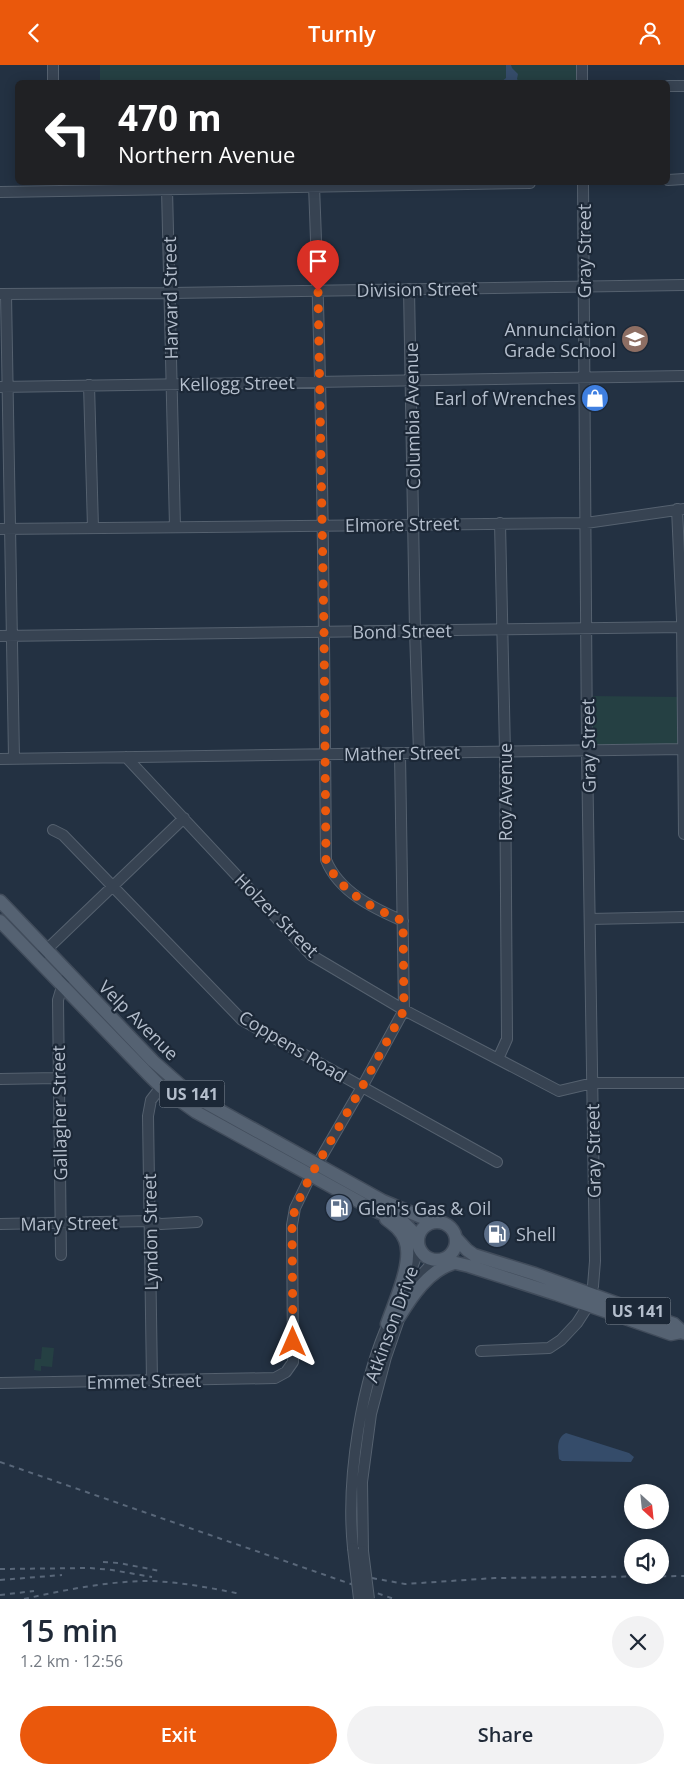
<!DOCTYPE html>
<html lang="en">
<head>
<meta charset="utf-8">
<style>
  body { margin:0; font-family:"Open Sans",sans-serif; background:#f2f2f3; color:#1f2937; height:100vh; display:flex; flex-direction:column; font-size:19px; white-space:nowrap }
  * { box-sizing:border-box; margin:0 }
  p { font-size:16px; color:#747a83 }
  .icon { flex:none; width:28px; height:28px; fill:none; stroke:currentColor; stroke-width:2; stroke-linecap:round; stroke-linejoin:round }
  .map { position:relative; height:1534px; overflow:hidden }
  .panel { display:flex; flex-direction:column; background:#fff; flex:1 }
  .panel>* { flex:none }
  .top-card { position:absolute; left:15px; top:15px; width:655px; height:105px; border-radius:8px; box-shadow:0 2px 12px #0003; background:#202124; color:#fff; overflow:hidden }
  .needle { width:32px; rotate:153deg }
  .controls { position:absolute; left:624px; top:1419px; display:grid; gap:10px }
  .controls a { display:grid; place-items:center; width:45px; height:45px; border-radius:50%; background:#fff; box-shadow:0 2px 12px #0003; font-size:25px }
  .pin { position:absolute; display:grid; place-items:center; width:42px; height:42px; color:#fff; margin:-51px -21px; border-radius:50% 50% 50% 0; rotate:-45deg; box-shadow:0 0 5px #0007 }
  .pin .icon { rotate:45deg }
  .me { position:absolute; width:55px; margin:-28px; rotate:0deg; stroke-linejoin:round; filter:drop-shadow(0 0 4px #0008) }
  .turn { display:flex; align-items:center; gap:18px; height:105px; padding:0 20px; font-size:22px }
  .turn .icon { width:65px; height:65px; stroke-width:2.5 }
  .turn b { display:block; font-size:35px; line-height:42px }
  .round { display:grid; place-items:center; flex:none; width:52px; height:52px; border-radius:26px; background:#f2f2f3 }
  .overview { display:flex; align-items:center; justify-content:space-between; height:85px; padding:0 20px }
  h1 { font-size:30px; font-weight:600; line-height:38px }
  .button { display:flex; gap:10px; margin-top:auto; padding:10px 20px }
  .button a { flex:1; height:58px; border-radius:30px; background:#ea580c; color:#fff; font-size:20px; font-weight:600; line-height:58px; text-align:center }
  .button a+a { background:#f2f2f3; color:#1f2937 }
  header { display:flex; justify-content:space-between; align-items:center; height:65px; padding:0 20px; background:#ea580c; color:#fff; font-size:22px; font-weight:600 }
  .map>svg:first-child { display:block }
  .green { fill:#254043 }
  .water { fill:#354c6a }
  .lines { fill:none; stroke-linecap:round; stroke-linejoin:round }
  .minor-casing { stroke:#55616f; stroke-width:12 }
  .major-casing { stroke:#414c5b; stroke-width:15 }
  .minor { stroke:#374352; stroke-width:10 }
  .major { stroke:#556272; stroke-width:12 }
  .rail { stroke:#596779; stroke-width:2; stroke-dasharray:5 5; stroke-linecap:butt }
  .minor-bridge-casing { stroke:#55616f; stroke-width:12; stroke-linecap:butt }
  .minor-bridge { stroke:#374352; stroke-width:10 }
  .route { stroke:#ea580c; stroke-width:9; stroke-dasharray:0 16.2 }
  .labels { text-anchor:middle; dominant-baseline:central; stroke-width:4.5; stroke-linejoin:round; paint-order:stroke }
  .shield { fill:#1c2837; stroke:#86919f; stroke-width:1 }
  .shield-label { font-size:16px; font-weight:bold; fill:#b4becc }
  .street-label { font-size:18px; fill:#b4becc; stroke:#1c2837 }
  .poi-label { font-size:18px; fill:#b4becc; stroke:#1c2837; text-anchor:end }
</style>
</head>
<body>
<header><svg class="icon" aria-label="back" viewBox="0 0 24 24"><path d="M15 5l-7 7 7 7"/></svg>Turnly<svg class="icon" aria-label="person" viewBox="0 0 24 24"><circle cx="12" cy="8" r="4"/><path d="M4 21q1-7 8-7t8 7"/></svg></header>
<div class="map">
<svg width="684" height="1534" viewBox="0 0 684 1534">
  <rect width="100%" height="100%" fill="#233142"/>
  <path class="green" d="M 100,0 L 582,0 L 582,17 L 100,18 Z
    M 587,631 L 682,632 L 683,684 L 587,686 Z
    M 42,1282 L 54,1283 L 52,1302 L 41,1301 L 41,1306 L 34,1305 L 35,1294 L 41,1294 Z"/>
  <path class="water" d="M 506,0 L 511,0 L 512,3 L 518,9 L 517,14 L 519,17 L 501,17 L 506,13 Z
    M 566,1368 L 629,1388 L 634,1392 L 631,1397 L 562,1396 L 559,1394 C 558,1384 556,1373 566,1368 Z"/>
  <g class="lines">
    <g class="minor-casing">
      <path id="minor" d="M 53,0 L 53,18
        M 582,0 L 582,18
        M 668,21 L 684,21
        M 668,115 L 684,114
        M 314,121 C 323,346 324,570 326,795 C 339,827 373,843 403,856
        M 167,124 L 175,462
        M 0,127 L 530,118
        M 409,224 L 415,566 L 419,688
        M 0,229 L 170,228 L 684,220
        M 6,229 L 14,693
        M 89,320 L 93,463
        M 0,322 L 684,311
        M 677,444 L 682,555 L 684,769
        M 0,464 L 586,458 L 684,444
        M 0,571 L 684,562
        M 126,692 L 311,890 L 404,945 L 559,1026 L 593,1018 L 684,1018
        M 0,694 L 684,684
        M 53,765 L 63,770 L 242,955 L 497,1097
        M 590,854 L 684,852
        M 42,889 L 184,753
        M 498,994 L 507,974 L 505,687 L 500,458
        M 0,1014 L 57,1013
        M 0,1159 L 150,1156 L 161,1159 L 197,1157
        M 61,1190 L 58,935 L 64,915
        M 407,1216 L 419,1184
        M 481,1286 L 549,1283 L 561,1275 L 577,1258 L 586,1244 L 593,1221 L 595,1196 L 587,686 L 583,118
        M 152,1315 L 148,1051 L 151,1035 L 161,1022
        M 0,1318 L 275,1313 L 286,1307 L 293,1297 L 292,1160 L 295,1143 L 311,1110 L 362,1022 L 404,945 L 400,689
        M 353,1483 C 346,1414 361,1316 391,1252
        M 363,1486 L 362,1417 L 371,1349 L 386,1292 L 405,1237 L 415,1217 L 434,1196"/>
    </g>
    <g class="major-casing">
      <path id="major" d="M 0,836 L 153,996 L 187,1026 L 210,1040 L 383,1136 L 426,1154 L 431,1158
        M 0,856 L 149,1010 L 161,1022 L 196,1047 L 374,1145 L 404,1158 L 411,1165 L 417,1178
        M 386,1154 C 394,1160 401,1165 405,1175 C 414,1196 394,1238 387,1259
        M418 1176a19 19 0 1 1 38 0a19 19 0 1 1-38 0Z
        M 456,1173 L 467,1185 L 474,1190 L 535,1209 L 674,1259 L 684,1268
        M 443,1195 L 469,1201 L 556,1229 L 671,1269 L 681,1267
        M 399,1252 C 412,1231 429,1205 454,1198"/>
    </g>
    <use href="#minor" class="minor"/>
    <use href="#major" class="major"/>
    <path class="rail" d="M 0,1397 L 394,1534
      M 103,1497 L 119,1498 L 160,1506
      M 0,1504 L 90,1503 L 112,1505 L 152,1512
      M 372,1513 L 405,1519 L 495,1513 L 684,1511
      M 0,1515 L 62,1510
      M 0,1530 L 34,1526
      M 24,1534 C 65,1525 108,1516 150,1516 C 181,1517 211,1523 241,1529"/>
    <g class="minor-bridge-casing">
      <path id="minor-bridge" d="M 353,1483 L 359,1534
        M 363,1486 L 369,1534"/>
    </g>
    <use href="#minor-bridge" class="minor-bridge"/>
  </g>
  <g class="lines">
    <path class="route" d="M 293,1277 L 292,1160 L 295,1143 L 311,1110 L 362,1022 L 404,945 L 403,856 C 373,843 339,827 326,795 L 324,567 L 318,226"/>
  </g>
  <defs>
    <g id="school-disc" transform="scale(1.4375)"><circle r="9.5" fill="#8d6e63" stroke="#1c2837"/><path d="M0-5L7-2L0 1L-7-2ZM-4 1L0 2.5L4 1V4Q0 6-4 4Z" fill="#fff"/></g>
    <g id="shop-disc" transform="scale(1.4375)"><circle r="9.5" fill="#3f7fe0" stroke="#1c2837"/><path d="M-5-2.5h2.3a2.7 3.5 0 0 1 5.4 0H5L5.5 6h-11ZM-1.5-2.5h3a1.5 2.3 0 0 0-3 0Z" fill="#fff"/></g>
    <g id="fuel-disc" transform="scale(1.4375)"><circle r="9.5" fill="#5c6f8a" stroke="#1c2837"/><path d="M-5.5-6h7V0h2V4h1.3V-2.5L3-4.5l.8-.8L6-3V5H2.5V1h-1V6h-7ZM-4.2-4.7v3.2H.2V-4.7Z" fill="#fff"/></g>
  </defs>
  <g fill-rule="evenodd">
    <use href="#school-disc" x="635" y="274"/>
    <use href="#shop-disc" x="595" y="333"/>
    <use href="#fuel-disc" x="339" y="1143"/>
    <use href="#fuel-disc" x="497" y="1169"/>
  </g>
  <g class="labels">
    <g class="shield">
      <rect x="159.5" y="1015.5" width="65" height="27" rx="4"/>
      <rect x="605.5" y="1232.5" width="65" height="27" rx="4"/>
    </g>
    <g class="shield-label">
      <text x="192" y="1029">US 141</text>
      <text x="638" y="1246">US 141</text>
    </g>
    <g class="street-label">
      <text transform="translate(584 186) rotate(-90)">Gray Street</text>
      <text transform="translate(417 224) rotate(-1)">Division Street</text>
      <text transform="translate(170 233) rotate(-91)">Harvard Street</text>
      <text transform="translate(237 318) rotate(-1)">Kellogg Street</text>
      <text transform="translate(412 351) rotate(-91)">Columbia Avenue</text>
      <text transform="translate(402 459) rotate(-1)">Elmore Street</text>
      <text transform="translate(402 566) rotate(-1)">Bond Street</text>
      <text transform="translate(588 681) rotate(-91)">Gray Street</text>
      <text transform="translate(402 688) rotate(-1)">Mather Street</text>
      <text transform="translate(505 727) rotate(-90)">Roy Avenue</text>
      <text transform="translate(277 850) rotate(45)">Holzer Street</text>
      <text transform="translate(139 955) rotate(45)">Velp Avenue</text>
      <text transform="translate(293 981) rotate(31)">Coppens Road</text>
      <text transform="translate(59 1048) rotate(-91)">Gallagher Street</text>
      <text transform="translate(593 1086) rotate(-91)">Gray Street</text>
      <text transform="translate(69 1158) rotate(-1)">Mary Street</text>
      <text transform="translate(150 1167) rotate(-91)">Lyndon Street</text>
      <text transform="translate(391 1259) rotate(-70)">Atkinson Drive</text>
      <text transform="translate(144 1316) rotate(-1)">Emmet Street</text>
    </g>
    <g class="poi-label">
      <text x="616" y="264">Annunciation<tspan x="616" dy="21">Grade School</tspan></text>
      <text x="576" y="333">Earl of Wrenches</text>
      <text x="358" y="1143" text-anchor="start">Glen's Gas &amp; Oil</text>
      <text x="516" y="1169" text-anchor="start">Shell</text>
    </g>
  </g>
</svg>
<div class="controls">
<a><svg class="needle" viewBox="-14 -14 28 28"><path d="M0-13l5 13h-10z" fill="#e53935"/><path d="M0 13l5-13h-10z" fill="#747a83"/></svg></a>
<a><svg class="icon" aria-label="sound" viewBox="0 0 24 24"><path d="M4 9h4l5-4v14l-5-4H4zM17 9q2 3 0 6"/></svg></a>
</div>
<div class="pin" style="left:318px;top:226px;background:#d93025"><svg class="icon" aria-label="arrive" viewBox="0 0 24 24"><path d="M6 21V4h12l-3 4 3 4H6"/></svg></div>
<svg class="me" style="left:293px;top:1277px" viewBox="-20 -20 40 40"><path d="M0-17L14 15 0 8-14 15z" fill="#ea580c" stroke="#fff" stroke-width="4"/></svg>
<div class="top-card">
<div class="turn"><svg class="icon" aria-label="left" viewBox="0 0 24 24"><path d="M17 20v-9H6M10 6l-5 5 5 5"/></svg><div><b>470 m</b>Northern Avenue</div></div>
</div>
</div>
<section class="panel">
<div class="overview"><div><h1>15 min</h1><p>1.2 km · 12:56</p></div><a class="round"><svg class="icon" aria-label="close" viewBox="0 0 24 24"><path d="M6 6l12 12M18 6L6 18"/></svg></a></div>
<div class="button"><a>Exit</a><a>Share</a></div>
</section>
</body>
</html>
